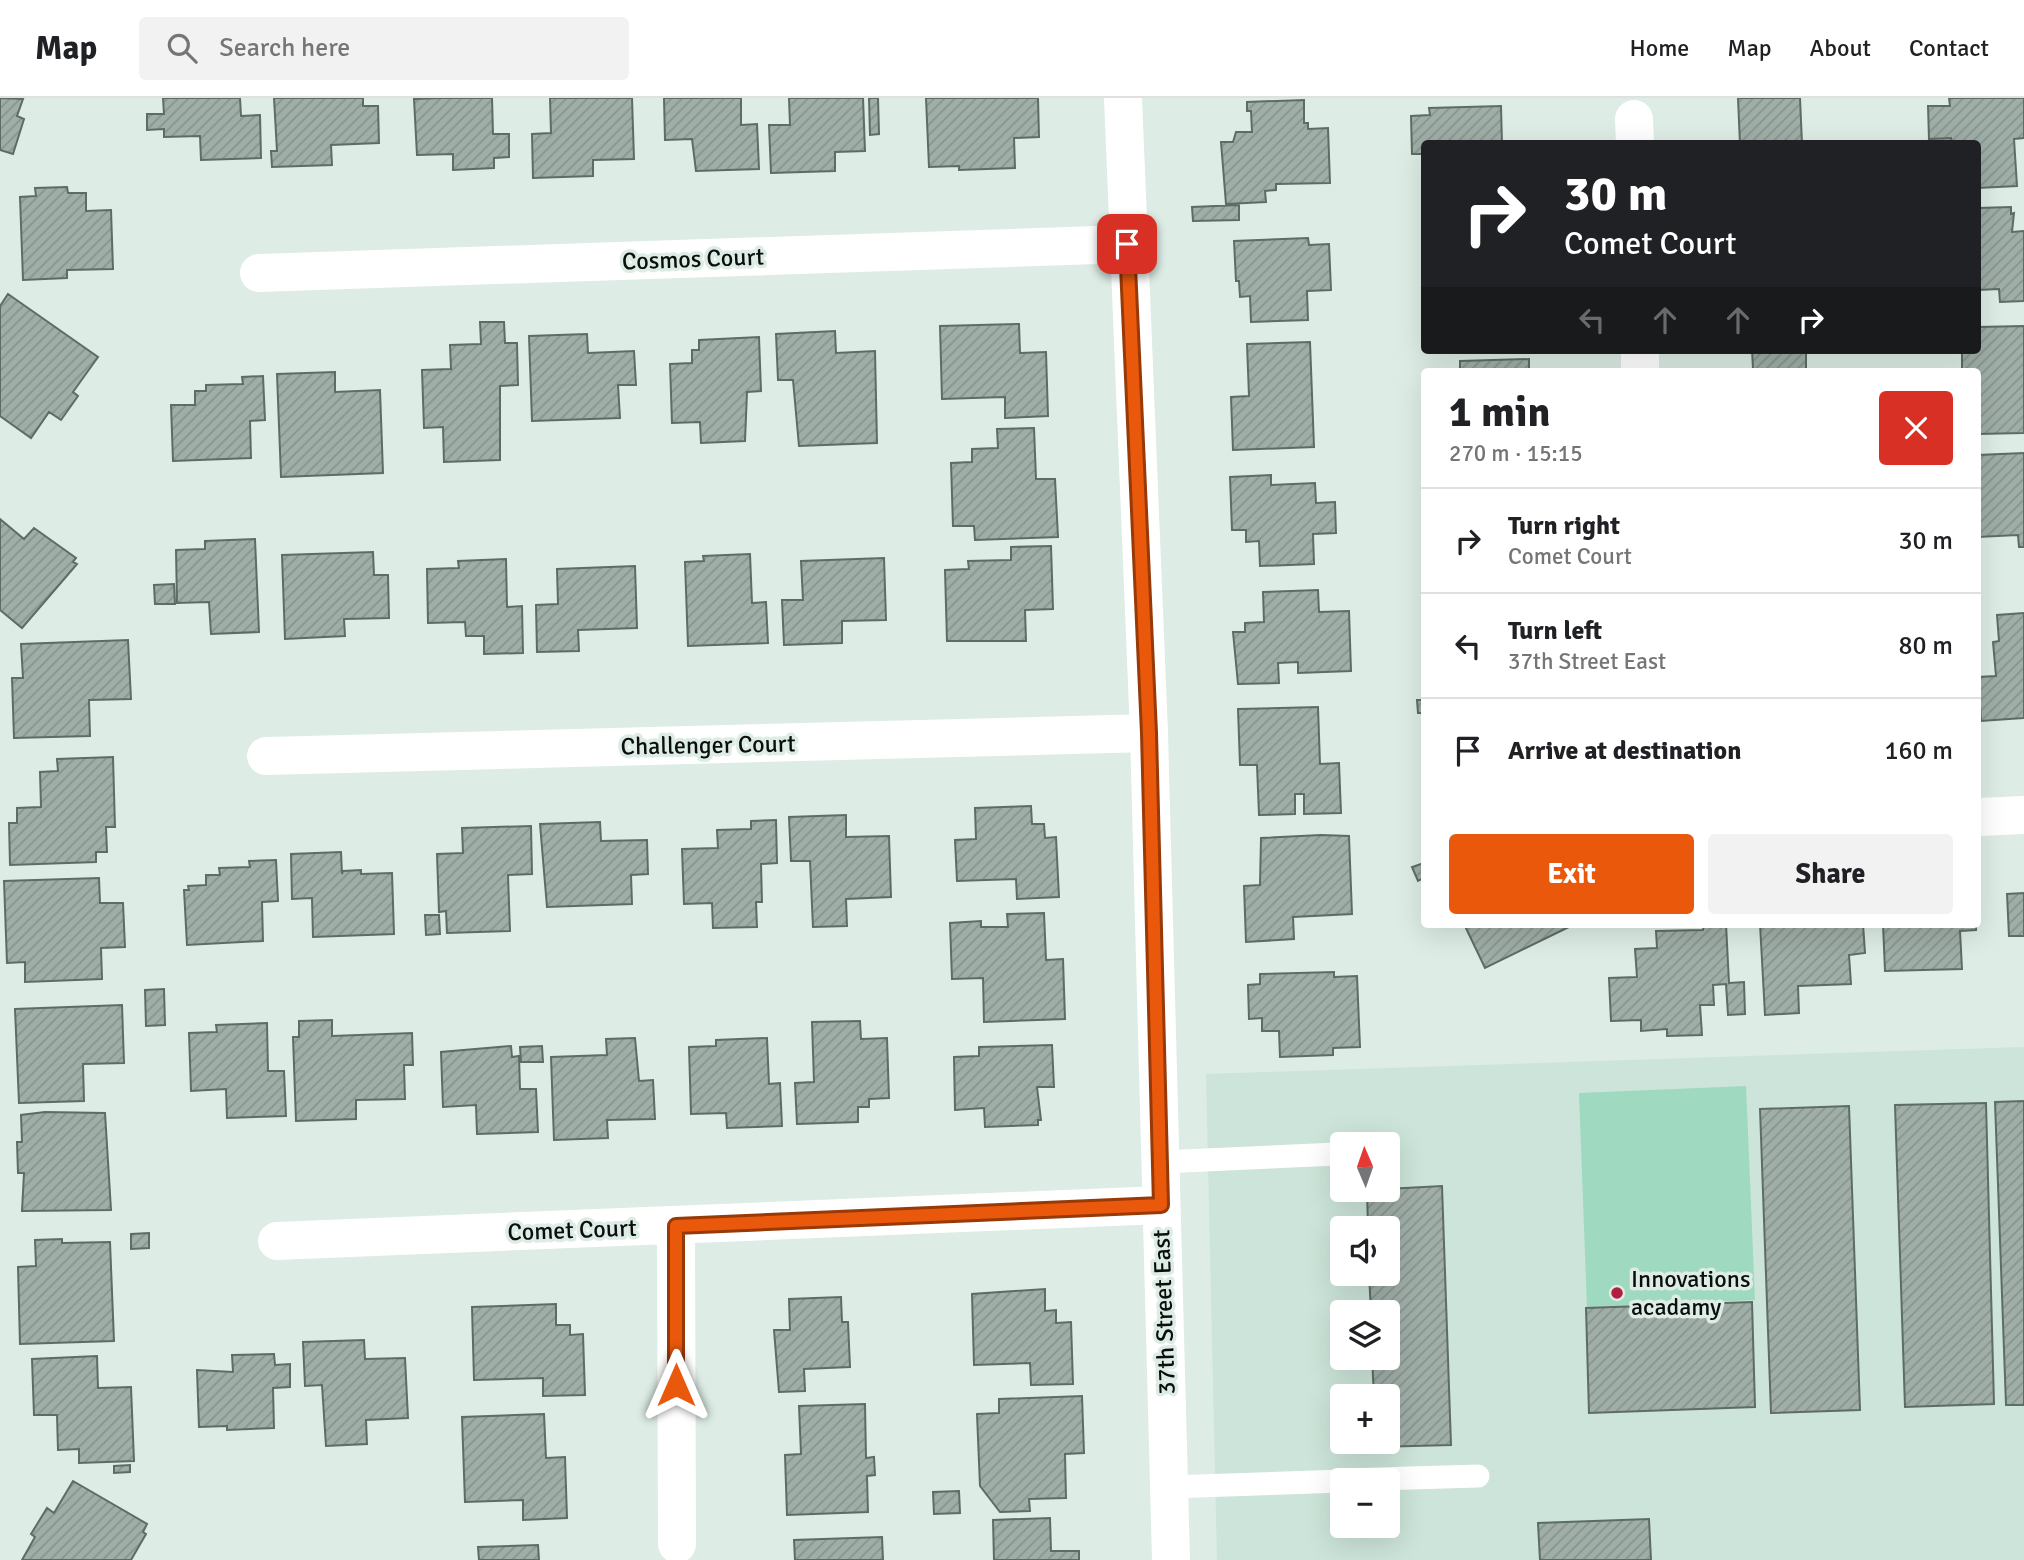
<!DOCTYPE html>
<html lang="en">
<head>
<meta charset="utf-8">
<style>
  body { margin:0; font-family:Signika,sans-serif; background:#f2f2f2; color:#202124; height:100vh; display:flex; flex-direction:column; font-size:26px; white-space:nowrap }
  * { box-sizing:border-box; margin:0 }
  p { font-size:23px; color:#757577 }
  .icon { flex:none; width:38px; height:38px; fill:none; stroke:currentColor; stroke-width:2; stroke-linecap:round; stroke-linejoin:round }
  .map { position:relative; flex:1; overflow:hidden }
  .sheet { position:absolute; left:1421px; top:270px; width:560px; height:560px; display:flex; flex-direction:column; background:#fff; border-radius:7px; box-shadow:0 7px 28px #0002 }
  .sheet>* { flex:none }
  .top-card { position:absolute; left:1421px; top:42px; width:560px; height:214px; border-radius:7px; box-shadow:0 7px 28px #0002; background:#202124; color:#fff; overflow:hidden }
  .needle { width:46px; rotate:358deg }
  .fabs { position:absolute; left:1330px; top:1034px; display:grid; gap:14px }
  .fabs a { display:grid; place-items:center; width:70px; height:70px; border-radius:7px; background:#fff; box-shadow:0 7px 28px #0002; font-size:35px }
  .pin { position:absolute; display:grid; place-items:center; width:60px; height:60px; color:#fff; margin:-30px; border-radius:14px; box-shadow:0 4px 10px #0006 }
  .me { position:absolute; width:77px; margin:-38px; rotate:0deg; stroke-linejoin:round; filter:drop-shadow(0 0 5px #0008) }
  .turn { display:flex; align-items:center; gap:24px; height:147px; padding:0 28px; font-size:32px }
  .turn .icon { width:91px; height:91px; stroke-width:2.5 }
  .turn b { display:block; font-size:49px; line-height:60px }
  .lanes { display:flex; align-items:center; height:66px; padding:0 28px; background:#0003; justify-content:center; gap:35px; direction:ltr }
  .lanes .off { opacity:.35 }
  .round { display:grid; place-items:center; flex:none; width:74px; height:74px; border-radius:7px; background:#f2f2f2 }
  .overview { display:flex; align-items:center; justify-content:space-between; height:119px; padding:0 28px }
  h1 { font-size:42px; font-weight:800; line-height:52px }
  .button { display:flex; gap:14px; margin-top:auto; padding:14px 28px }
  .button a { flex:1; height:80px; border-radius:7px; background:#ea580c; color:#fff; font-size:28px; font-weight:800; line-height:80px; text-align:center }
  .button a+a { background:#f2f2f2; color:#202124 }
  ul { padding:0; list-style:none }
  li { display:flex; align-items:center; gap:21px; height:105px; padding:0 28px; border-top:2px solid #e0e0e0 }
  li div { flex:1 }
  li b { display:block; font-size:26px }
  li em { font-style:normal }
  header { display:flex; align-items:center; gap:42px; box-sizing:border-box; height:98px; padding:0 35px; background:#fff; border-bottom:2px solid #e0e0e0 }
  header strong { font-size:33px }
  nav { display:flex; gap:38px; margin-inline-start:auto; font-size:24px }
  .search { width:490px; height:63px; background:#f2f2f2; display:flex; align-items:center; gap:18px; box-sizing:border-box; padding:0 24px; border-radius:7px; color:#757577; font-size:26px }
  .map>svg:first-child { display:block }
  .built { fill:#cce4d9; fill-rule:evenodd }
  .green { fill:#9ed9c0 }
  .building { fill:url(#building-hatch); stroke:#5e6c66; stroke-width:2 }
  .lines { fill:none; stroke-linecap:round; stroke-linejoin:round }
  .service { stroke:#fff; stroke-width:23 }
  .minor { stroke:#fff; stroke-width:38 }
  .route-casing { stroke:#983908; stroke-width:18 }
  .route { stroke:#ea580c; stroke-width:12 }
  .poi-dot { fill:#b11e3e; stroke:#ddece5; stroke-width:2.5 }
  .labels { text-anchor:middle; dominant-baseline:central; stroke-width:7; stroke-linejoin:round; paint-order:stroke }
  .street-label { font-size:24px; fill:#0a0f0d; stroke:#ddece5 }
  .poi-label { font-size:24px; fill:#0a0f0d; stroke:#ddece5; text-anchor:start }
</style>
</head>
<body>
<header>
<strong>Map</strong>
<div class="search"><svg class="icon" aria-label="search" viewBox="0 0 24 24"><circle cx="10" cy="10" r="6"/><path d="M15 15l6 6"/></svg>Search here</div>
<nav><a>Home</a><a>Map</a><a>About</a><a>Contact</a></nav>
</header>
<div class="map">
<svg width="2024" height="1462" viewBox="0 0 2024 1462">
  <defs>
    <pattern id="building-hatch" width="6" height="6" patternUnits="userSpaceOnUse" patternTransform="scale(1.75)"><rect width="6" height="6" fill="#9faea7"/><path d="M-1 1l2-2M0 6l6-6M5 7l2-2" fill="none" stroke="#88948f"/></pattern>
  </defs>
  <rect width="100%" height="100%" fill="#ddece5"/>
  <path class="built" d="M 2024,949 L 2024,1462 L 1217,1462 L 1206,976 ZM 1342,1046 L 1388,1046 L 1388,1092 L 1342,1092 ZM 1342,1130 L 1388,1130 L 1388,1176 L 1342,1176 ZM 1342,1214 L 1388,1214 L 1388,1260 L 1342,1260 ZM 1342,1298 L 1388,1298 L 1388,1344 L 1342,1344 ZM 1342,1382 L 1388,1382 L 1388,1428 L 1342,1428 Z"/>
  <path class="green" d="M 1746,988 L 1755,1202 L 1587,1209 L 1579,995 Z"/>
  <path class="building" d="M 0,0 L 23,1 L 17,18 L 24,21 L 13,56 L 0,52 Z
    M 163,0 L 240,0 L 241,18 L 260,17 L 261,60 L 201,62 L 200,38 L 164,39 L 164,31 L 147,32 L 147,16 L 164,16 Z
    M 274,0 L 363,0 L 363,8 L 378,8 L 379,45 L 331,47 L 332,67 L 272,69 L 271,53 L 277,53 Z
    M 442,0 L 492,0 L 493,36 L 509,36 L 509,59 L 494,60 L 494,70 L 453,72 L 453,56 L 417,57 L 414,1 Z
    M 550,0 L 632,0 L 634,61 L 593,62 L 593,78 L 533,80 L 532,36 L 551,35 Z
    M 664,0 L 741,0 L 741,27 L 757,26 L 759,71 L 696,73 L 692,41 L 665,42 Z
    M 789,0 L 863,0 L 865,53 L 835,54 L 835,73 L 771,75 L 769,27 L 790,27 Z
    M 869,0 L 878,0 L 879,36 L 870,37 Z
    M 926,0 L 1038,0 L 1039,39 L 1014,40 L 1015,70 L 959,72 L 959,68 L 929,69 Z
    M 1738,0 L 1800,0 L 1802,46 L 1740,46 Z
    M 1949,0 L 2024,0 L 2024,40 L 2014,41 L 2017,88 L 1978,90 L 1978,46 L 1952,46 L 1951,40 L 1929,41 L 1928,8 L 1950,8 Z
    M 1304,2 L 1304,25 L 1308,25 L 1308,31 L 1328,30 L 1330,85 L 1276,86 L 1276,92 L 1265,93 L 1266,104 L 1226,106 L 1221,44 L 1233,44 L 1236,34 L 1252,34 L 1251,13 L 1247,13 L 1247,4 Z
    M 1501,8 L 1502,46 L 1424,46 L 1424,56 L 1412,56 L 1411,18 L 1430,17 L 1429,10 Z
    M 1951,40 L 1952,46 L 1930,46 L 1929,41 Z
    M 67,89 L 68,95 L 86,95 L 86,113 L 111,112 L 113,171 L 67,172 L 67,180 L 23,182 L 20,99 L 36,98 L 35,90 Z
    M 1239,107 L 1239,122 L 1193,123 L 1192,109 Z
    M 2011,109 L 2011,116 L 2014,115 L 2012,134 L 2024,133 L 2024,203 L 2000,204 L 1999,191 L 1978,192 L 1978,110 Z
    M 1308,140 L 1309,147 L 1329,146 L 1331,192 L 1307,193 L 1308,222 L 1251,224 L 1250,198 L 1240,199 L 1239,183 L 1236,183 L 1234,143 Z
    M 8,196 L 98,259 L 73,294 L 78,298 L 61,322 L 49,314 L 31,340 L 0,318 L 0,208 Z
    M 480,224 L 504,224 L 505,245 L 517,245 L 518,287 L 500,288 L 500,362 L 444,364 L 443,329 L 424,330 L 422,272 L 451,271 L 450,247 L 481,246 Z
    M 1019,226 L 1020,255 L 1046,254 L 1048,318 L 1005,320 L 1005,299 L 942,301 L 940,228 Z
    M 2024,228 L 2024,335 L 1978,336 L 1978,273 L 1962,273 L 1962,252 L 1978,252 L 1978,229 Z
    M 835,233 L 836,255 L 875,253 L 877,345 L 799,348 L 793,282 L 778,282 L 776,236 Z
    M 587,236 L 588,255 L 634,253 L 636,287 L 618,287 L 620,320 L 532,323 L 529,238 Z
    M 759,239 L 761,293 L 747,294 L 745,343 L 701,345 L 700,324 L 672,325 L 670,266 L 692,265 L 692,252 L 699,252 L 699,242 Z
    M 1310,244 L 1314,349 L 1233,352 L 1231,299 L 1249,298 L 1247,246 Z
    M 1752,252 L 1806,252 L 1806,273 L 1725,273 L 1753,271 Z
    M 1529,261 L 1529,273 L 1460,273 L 1460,263 Z
    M 335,274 L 335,294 L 380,292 L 383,375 L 281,379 L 277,276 Z
    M 263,278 L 265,322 L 250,323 L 251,360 L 173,363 L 171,307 L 195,307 L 195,293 L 206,293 L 206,287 L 243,286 L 242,279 Z
    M 1034,330 L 1036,381 L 1055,381 L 1058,439 L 975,442 L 974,428 L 953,428 L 951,365 L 972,364 L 972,351 L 998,350 L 997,331 Z
    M 2024,355 L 2024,449 L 2019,449 L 2018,437 L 1978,439 L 1978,357 Z
    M 1271,377 L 1271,387 L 1315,385 L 1316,405 L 1335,404 L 1336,435 L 1313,436 L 1314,466 L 1260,468 L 1259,443 L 1246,444 L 1246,432 L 1232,432 L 1230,379 Z
    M 0,421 L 24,441 L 34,430 L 76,460 L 73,464 L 77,466 L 22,530 L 0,512 Z
    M 255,441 L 259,534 L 211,536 L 209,504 L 177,505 L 176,452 L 205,451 L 205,443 Z
    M 1051,448 L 1053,511 L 1025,512 L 1026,543 L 947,543 L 945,472 L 969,471 L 968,463 L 1011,462 L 1011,449 Z
    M 373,454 L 374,477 L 388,477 L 389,520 L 344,521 L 345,538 L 285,541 L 282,457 Z
    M 750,456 L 752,505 L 766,504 L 768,545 L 688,548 L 685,464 L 704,463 L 703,458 Z
    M 884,460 L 886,522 L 842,523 L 842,545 L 784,547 L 782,502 L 803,502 L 801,463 Z
    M 506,461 L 507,509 L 522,508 L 523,555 L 484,556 L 484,538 L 466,538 L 465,524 L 428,525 L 427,471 L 459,470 L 458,463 Z
    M 635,468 L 637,530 L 578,532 L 579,553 L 537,554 L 536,507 L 558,506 L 557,471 Z
    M 174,486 L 175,506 L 155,506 L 154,487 Z
    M 1318,492 L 1319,514 L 1349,513 L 1351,573 L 1298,575 L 1298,564 L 1278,565 L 1279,585 L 1238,586 L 1233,534 L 1245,534 L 1245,525 L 1264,524 L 1263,494 Z
    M 2024,515 L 2024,620 L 1981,623 L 1978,579 L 1996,578 L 1993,544 L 1999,543 L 1997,517 Z
    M 128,542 L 131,601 L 89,602 L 90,638 L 14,640 L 12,580 L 23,580 L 21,546 Z
    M 1417,602 L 1424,602 L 1424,615 L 1418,615 Z
    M 1318,609 L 1320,666 L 1339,665 L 1341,715 L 1304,716 L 1304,696 L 1295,696 L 1295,716 L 1259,717 L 1257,667 L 1240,667 L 1238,611 Z
    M 113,659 L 115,729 L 106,729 L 107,754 L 96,754 L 96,764 L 10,767 L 9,725 L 17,725 L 17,710 L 41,709 L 40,674 L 58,673 L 57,661 Z
    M 1031,708 L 1032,726 L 1044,726 L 1045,740 L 1056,739 L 1059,799 L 1017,801 L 1016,781 L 957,783 L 955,742 L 976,741 L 975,710 Z
    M 846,717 L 846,739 L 889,738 L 891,799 L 846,801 L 847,828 L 813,829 L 810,763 L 791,763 L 789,719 Z
    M 776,722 L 777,765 L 761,766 L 762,804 L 756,804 L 757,829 L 713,830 L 712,805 L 684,806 L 682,751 L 718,750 L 717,732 L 751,731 L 751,723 Z
    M 600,724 L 601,743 L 647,742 L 648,776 L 631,777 L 632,806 L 547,809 L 540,726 Z
    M 531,728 L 532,776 L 508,777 L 510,833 L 447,835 L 446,813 L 439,814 L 437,756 L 463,755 L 462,730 Z
    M 1321,737 L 1349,738 L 1352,816 L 1293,819 L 1294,841 L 1246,844 L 1244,788 L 1260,787 L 1261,740 Z
    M 341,754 L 342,776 L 343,773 L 361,772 L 361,776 L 392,775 L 394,836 L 313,839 L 312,800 L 292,801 L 291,756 Z
    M 276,762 L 278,803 L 262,804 L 263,843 L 187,847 L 184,792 L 189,792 L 188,788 L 206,787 L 206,777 L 220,777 L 219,770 L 250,769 L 249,763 Z
    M 1424,765 L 1424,780 L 1418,783 L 1412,769 Z
    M 99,780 L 100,805 L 123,805 L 125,849 L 101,850 L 102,881 L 25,884 L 25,864 L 7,865 L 4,783 Z
    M 2024,795 L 2024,838 L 2009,838 L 2007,796 Z
    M 1044,815 L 1046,862 L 1063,861 L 1065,921 L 984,924 L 983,880 L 952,881 L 950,825 L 981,823 L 981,829 L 1008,829 L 1007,816 Z
    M 425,817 L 439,817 L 440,836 L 426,837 Z
    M 1464,826 L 1575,826 L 1485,870 Z
    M 1704,826 L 1726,826 L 1729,885 L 1744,884 L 1745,916 L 1728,917 L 1726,886 L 1713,887 L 1714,907 L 1700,907 L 1702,937 L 1667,938 L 1667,931 L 1641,933 L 1641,922 L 1611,923 L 1609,880 L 1637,879 L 1635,851 L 1657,850 L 1656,833 L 1703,832 Z
    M 1760,826 L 1863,826 L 1865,855 L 1849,857 L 1851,886 L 1798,888 L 1799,915 L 1765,917 Z
    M 1883,826 L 1976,826 L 1976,832 L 1960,833 L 1962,871 L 1885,873 Z
    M 1334,874 L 1334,879 L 1357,878 L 1360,949 L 1333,950 L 1333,957 L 1280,959 L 1279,933 L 1262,933 L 1262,920 L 1249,921 L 1248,887 L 1260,886 L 1260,876 Z
    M 164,891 L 165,927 L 146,928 L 145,892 Z
    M 122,907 L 124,965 L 83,966 L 84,1003 L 19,1005 L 15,911 Z
    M 332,922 L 332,938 L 412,935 L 413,967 L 404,967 L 405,1001 L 356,1002 L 356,1021 L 296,1023 L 293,939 L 299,939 L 299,923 Z
    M 860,923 L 861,941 L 887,940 L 889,1000 L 869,1001 L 869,1009 L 858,1009 L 858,1024 L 797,1026 L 795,985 L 814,984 L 812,924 Z
    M 267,925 L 268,973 L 284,973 L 286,1018 L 227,1020 L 226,991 L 191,993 L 189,935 L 217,934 L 216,927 Z
    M 635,940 L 639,983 L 653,982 L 655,1021 L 607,1022 L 608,1040 L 554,1042 L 551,959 L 607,957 L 606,941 Z
    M 767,940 L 769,986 L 780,985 L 782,1028 L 727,1030 L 726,1015 L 691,1016 L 689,949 L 716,948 L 716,942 Z
    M 1052,947 L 1054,989 L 1037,989 L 1041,1022 L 1038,1022 L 1038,1027 L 985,1029 L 984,1010 L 955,1012 L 954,959 L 979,958 L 979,949 Z
    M 511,948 L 512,959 L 519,958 L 520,991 L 536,991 L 538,1034 L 477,1036 L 476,1007 L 443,1009 L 441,954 Z
    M 542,948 L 543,964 L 521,964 L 520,949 Z
    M 2024,1003 L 2024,1307 L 2006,1307 L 1995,1004 Z
    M 1986,1005 L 1994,1306 L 1905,1309 L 1895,1007 Z
    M 1849,1008 L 1860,1312 L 1771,1315 L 1760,1011 Z
    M 45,1014 L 105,1015 L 111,1112 L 22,1113 L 24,1075 L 18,1075 L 17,1044 L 22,1044 L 21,1017 Z
    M 1442,1088 L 1451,1347 L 1376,1349 L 1375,1344 L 1388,1344 L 1388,1298 L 1374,1298 L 1372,1260 L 1388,1260 L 1388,1214 L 1371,1214 L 1369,1176 L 1388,1176 L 1388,1130 L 1368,1130 L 1367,1092 Z
    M 149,1135 L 149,1150 L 131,1151 L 131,1136 Z
    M 62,1141 L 62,1145 L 110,1144 L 114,1243 L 20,1246 L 18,1169 L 36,1168 L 35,1142 Z
    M 1045,1191 L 1045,1213 L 1056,1212 L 1056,1225 L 1071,1224 L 1073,1286 L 1031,1287 L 1030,1265 L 974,1267 L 972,1196 Z
    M 841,1199 L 842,1224 L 848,1224 L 850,1269 L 804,1271 L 805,1293 L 779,1294 L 774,1232 L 790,1232 L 789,1201 Z
    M 1752,1204 L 1755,1309 L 1589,1315 L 1586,1210 Z
    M 556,1206 L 556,1227 L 570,1227 L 570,1237 L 583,1236 L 585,1297 L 543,1298 L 543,1280 L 474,1282 L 472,1209 Z
    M 364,1242 L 365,1261 L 405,1260 L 408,1320 L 366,1322 L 367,1346 L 326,1348 L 322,1287 L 305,1288 L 303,1244 Z
    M 274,1256 L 275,1267 L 290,1266 L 290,1289 L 273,1290 L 274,1330 L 227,1332 L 227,1328 L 199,1329 L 197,1272 L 233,1274 L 232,1257 Z
    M 97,1258 L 98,1290 L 131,1289 L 134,1363 L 79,1365 L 79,1351 L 58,1352 L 57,1317 L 34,1317 L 32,1261 Z
    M 1082,1298 L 1084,1355 L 1065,1356 L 1066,1400 L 1029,1401 L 1030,1413 L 1000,1414 L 980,1388 L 977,1316 L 999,1315 L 999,1301 Z
    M 865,1306 L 866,1360 L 874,1359 L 875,1377 L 867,1378 L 868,1414 L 787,1417 L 785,1357 L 801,1356 L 799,1308 Z
    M 544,1316 L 546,1360 L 565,1359 L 567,1420 L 523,1422 L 523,1402 L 465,1404 L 462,1319 Z
    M 130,1367 L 130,1374 L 114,1375 L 114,1368 Z
    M 73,1383 L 147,1426 L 143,1434 L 146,1436 L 131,1462 L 22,1462 L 35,1439 L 31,1436 L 47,1410 L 54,1415 Z
    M 959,1393 L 960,1415 L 934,1416 L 933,1394 Z
    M 1050,1420 L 1051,1453 L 1079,1453 L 1079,1462 L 994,1462 L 993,1422 Z
    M 1649,1421 L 1651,1462 L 1540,1462 L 1538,1425 Z
    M 882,1439 L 883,1462 L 795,1462 L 794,1442 Z
    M 538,1447 L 539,1462 L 479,1462 L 478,1449 Z"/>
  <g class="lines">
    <path class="service" d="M 1160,1064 L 1337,1056
      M 1343,1382 L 1478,1378
      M 1169,1389 L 1342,1383"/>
    <path class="minor" d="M 1123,0 L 1149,635 L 1171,1462
      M 1634,21 L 1635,46
      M 259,175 L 1127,146
      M 1640,252 L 1640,273
      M 266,658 L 1149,635
      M 1978,719 L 2024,717
      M 676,1128 L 677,1446
      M 277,1143 L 1161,1107"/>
  </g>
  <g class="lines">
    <g class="route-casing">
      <path id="route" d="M 676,1287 L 676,1128 L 1161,1107 L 1149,635 L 1127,146"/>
    </g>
    <use href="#route" class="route"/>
  </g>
  <circle class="poi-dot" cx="1617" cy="1195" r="7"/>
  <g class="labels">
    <g class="street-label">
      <text transform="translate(693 161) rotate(-2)">Cosmos Court</text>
      <text transform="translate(708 647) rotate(-1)">Challenger Court</text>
      <text transform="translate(572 1132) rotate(-2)">Comet Court</text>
      <text transform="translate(1164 1214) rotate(-92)">37th Street East</text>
    </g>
    <g class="poi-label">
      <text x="1631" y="1181">Innovations<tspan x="1631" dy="28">acadamy</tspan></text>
    </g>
  </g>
</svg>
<div class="fabs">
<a><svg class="needle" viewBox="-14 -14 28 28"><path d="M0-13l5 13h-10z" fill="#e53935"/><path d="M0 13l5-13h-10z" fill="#757577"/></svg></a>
<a><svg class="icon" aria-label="sound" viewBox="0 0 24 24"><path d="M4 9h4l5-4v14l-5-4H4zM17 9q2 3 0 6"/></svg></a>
<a><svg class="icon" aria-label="layers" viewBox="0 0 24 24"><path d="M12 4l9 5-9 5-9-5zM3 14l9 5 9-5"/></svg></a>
<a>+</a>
<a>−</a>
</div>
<div class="pin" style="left:1127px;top:146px;background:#d93025"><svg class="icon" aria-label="arrive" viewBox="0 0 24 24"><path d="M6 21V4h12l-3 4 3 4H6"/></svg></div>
<svg class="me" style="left:676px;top:1287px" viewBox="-20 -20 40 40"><path d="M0-17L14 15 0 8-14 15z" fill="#ea580c" stroke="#fff" stroke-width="4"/></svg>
<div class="top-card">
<div class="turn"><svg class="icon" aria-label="right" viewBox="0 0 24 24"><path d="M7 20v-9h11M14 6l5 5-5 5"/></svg><div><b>30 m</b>Comet Court</div></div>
<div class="lanes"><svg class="icon off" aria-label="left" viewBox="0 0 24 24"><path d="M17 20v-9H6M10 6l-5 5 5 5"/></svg><svg class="icon off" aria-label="ahead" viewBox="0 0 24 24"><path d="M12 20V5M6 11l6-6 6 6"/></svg><svg class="icon off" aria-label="ahead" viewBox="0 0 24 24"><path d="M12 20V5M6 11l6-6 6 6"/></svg><svg class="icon" aria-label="right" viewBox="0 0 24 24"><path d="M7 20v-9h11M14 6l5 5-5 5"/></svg></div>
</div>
<section class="sheet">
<div class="overview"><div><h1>1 min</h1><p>270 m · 15:15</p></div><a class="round" style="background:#d93025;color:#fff"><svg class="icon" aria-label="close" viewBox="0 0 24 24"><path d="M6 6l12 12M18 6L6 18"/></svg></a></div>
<ul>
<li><svg class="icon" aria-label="right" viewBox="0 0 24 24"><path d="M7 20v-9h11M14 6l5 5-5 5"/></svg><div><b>Turn right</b><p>Comet Court</p></div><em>30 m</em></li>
<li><svg class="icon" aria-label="left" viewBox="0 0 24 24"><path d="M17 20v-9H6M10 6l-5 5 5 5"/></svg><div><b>Turn left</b><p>37th Street East</p></div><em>80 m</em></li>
<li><svg class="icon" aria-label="arrive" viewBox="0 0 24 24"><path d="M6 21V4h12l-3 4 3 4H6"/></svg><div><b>Arrive at destination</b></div><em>160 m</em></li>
</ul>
<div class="button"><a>Exit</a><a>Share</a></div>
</section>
</div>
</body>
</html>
